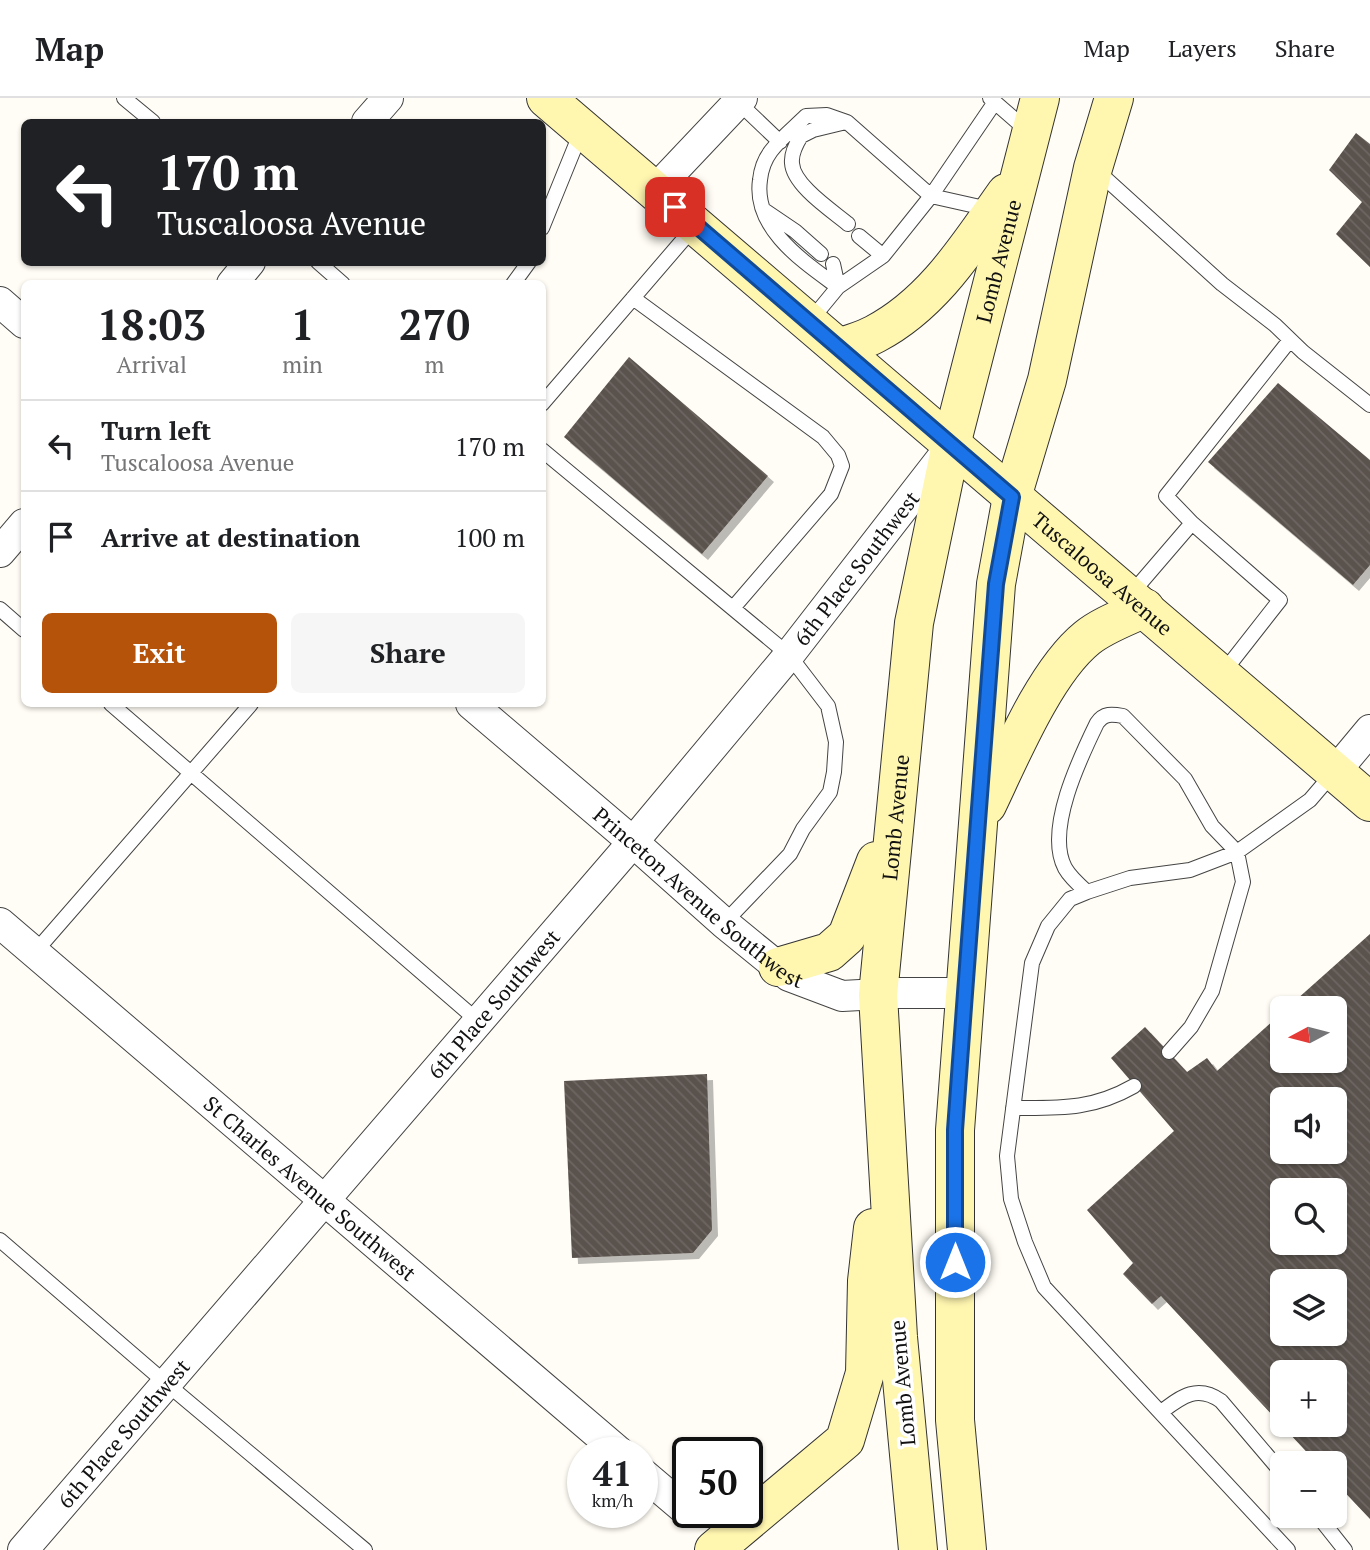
<!DOCTYPE html>
<html lang="en">
<head>
<meta charset="utf-8">
<style>
  body { margin:0; font-family:"PT Serif",serif; background:#f6f6f6; color:#202124; height:100vh; display:flex; flex-direction:column; font-size:26px; white-space:nowrap }
  * { box-sizing:border-box; margin:0 }
  p { font-size:23px; color:#757577 }
  .icon { flex:none; width:38px; height:38px; fill:none; stroke:currentColor; stroke-width:2; stroke-linecap:round; stroke-linejoin:round }
  .map { position:relative; flex:1; overflow:hidden }
  .drawer { position:absolute; left:21px; top:182px; width:525px; height:427px; display:flex; flex-direction:column; background:#fff; border-radius:10px; box-shadow:0 2px 5px #0004 }
  .drawer>* { flex:none }
  .guide { position:absolute; left:21px; top:21px; width:525px; height:147px; border-radius:10px; box-shadow:0 2px 5px #0004; background:#202124; color:#fff; overflow:hidden }
  .needle { width:46px; rotate:263deg }
  .controls { position:absolute; left:1270px; top:898px; display:grid; gap:14px }
  .controls a { display:grid; place-items:center; width:77px; height:77px; border-radius:10px; background:#fff; box-shadow:0 2px 5px #0004; font-size:35px }
  .speed { position:absolute; left:567px; top:1339px; display:flex; gap:14px; font-size:35px; font-weight:700; text-align:center }
  .speed>* { display:grid; place-content:center; width:91px; height:91px; border-radius:50%; background:#fff; box-shadow:0 2px 5px #0004; line-height:1 }
  .speed small { font-size:18px; font-weight:400 }
  .speed .limit { border:4px solid #111; border-radius:10px; background:#fff; color:#111 }
  .pin { position:absolute; display:grid; place-items:center; width:60px; height:60px; color:#fff; margin:-30px; border-radius:14px; box-shadow:0 4px 10px #0006 }
  .me { position:absolute; width:77px; margin:-38px; rotate:0deg; stroke-linejoin:round; filter:drop-shadow(0 0 5px #0008) }
  .turn { display:flex; align-items:center; gap:24px; height:147px; padding:0 21px; font-size:32px }
  .turn .icon { width:91px; height:91px; stroke-width:2.5 }
  .turn b { display:block; font-size:49px; line-height:60px }
  .eta { display:flex; justify-content:space-evenly; align-items:center; height:119px; text-align:center }
  .eta b { font-size:42px; font-weight:700; line-height:49px }
  .cta { display:flex; gap:14px; margin-top:auto; padding:14px 21px }
  .cta a { flex:1; height:80px; border-radius:10px; background:#b45309; color:#fff; font-size:28px; font-weight:700; line-height:80px; text-align:center }
  .cta a+a { background:#f6f6f6; color:#202124 }
  ul { padding:0; list-style:none }
  li { display:flex; align-items:center; gap:21px; height:91px; padding:0 21px; border-top:2px solid #e0e0e0 }
  li div { flex:1 }
  li b { display:block; font-size:26px }
  li em { font-style:normal }
  header { display:flex; align-items:center; gap:42px; box-sizing:border-box; height:98px; padding:0 35px; background:#fff; border-bottom:2px solid #e0e0e0 }
  header strong { font-size:33px }
  nav { display:flex; gap:38px; margin-inline-start:auto; font-size:24px }
  .map>svg:first-child { display:block }
  .building { fill:url(#building-back-hatch); fill-rule:evenodd; filter:url(#shadow) }
  .lines { fill:none; stroke-linecap:round; stroke-linejoin:round }
  .lane-casing { stroke:#444; stroke-width:16 }
  .street-casing { stroke:#444; stroke-width:32 }
  .secondary-casing { stroke:#333; stroke-width:40 }
  .lane { stroke:#fff; stroke-width:14 }
  .street { stroke:#fff; stroke-width:30 }
  .secondary { stroke:#fff6b0; stroke-width:38 }
  .route-casing { stroke:#114b97; stroke-width:18 }
  .route { stroke:#1a73e8; stroke-width:12 }
  .labels { text-anchor:middle; dominant-baseline:central; stroke-width:7; stroke-linejoin:round; paint-order:stroke }
  .street-label { font-size:21px; fill:#111; stroke:#fff }
</style>
</head>
<body>
<header>
<strong>Map</strong>
<nav><a>Map</a><a>Layers</a><a>Share</a></nav>
</header>
<div class="map">
<svg width="1370" height="1452" viewBox="0 0 1370 1452">
  <defs>
    <pattern id="building-back-hatch" width="6" height="6" patternUnits="userSpaceOnUse" patternTransform="scale(1.75)"><rect width="6" height="6" fill="#5a524d"/><path d="M-1 5l2 2M0 0l6 6M5-1l2 2" fill="none" stroke="#6d6662"/></pattern>
    <filter id="shadow"><feDropShadow dx="6" dy="6" stdDeviation="0" flood-color="#0004"/></filter>
  </defs>
  <rect width="100%" height="100%" fill="#fffdf5"/>
  <path class="building" d="M 1356,35 L 1370,46 L 1370,169 L 1336,136 L 1362,104 L 1329,72 Z
    M 629,259 L 768,378 L 702,456 L 564,339 Z
    M 1278,285 L 1370,362 L 1370,467 L 1353,487 L 1208,364 Z
    M 1370,836 L 1370,1421 L 1335,1384 L 1335,1365 L 1317,1365 L 1161,1198 L 1152,1206 L 1123,1176 L 1133,1165 L 1087,1112 L 1174,1033 L 1111,960 L 1145,929 L 1187,974 L 1207,960 L 1217,973 L 1283,914 L 1283,962 L 1335,962 L 1335,910 L 1287,910 ZM 1283,1001 L 1335,1001 L 1335,1054 L 1283,1054 ZM 1283,1092 L 1335,1092 L 1335,1144 L 1283,1144 ZM 1283,1183 L 1335,1183 L 1335,1236 L 1283,1236 ZM 1283,1274 L 1335,1274 L 1335,1326 L 1283,1326 Z
    M 707,976 L 712,1132 L 693,1155 L 572,1160 L 564,983 Z"/>
  <g class="lines">
    <g class="lane-casing">
      <path id="lane" d="M 124,0 L 153,24
        M 990,0 L 1029,34
        M 738,4 L 780,44
        M 846,24 L 813,32 L 801,38 C 796,46 791,55 792,65 C 793,87 831,112 848,126
        M 1095,71 L 1222,186 L 1275,227 L 1303,254 L 1370,307
        M 764,112 L 795,133 L 821,156
        M 542,130 L 581,34
        M 859,138 L 883,158
        M 318,164 L 343,186
        M 833,166 L 838,189
        M 513,186 L 529,164
        M 838,189 C 804,164 753,131 760,82 C 761,72 765,61 771,53 C 781,40 795,29 806,18 L 827,17 L 847,24 L 931,98 L 989,111
        M 633,200 L 823,339 L 838,357 L 842,368 L 831,396 L 733,510
        M 810,223 L 838,189 L 883,158 L 931,98 L 995,4
        M 542,306 L 695,128
        M 542,352 L 789,557 L 828,608 L 836,644 L 834,674 L 830,694 L 803,731 L 790,756 L 724,825
        M 1192,425 L 1166,398 L 1290,242
        M 1131,496 L 1192,425 L 1280,502 L 1222,576
        M 0,511 L 24,532
        M 111,606 L 478,923
        M 1087,794 C 1079,787 1070,779 1065,770 C 1045,732 1080,660 1097,625 C 1104,615 1112,616 1123,618 L 1185,681 L 1212,728 L 1237,754 L 1243,784 L 1212,893 L 1191,929 L 1169,954
        M 35,854 L 251,606
        M 1013,1010 C 1060,1010 1092,1012 1134,988
        M 0,1142 L 167,1286 L 365,1452
        M 1161,1314 C 1181,1299 1197,1286 1221,1303 L 1283,1376
        M 1318,1418 L 1345,1452
        M 1288,1452 L 1044,1189 L 1025,1144 L 1011,1101 L 1007,1058 L 1032,865 L 1048,828 L 1070,801 L 1087,794 L 1130,780 L 1190,772 L 1237,754 L 1310,702 L 1334,674"/>
    </g>
    <g class="street-casing">
      <g id="street">
        <path d="M 367,24 L 388,0"/>
        <path d="M 655,92 L 742,0"/>
        <path d="M 232,186 L 250,164"/>
        <path d="M 0,204 L 24,225"/>
        <path d="M 0,454 L 24,426"/>
        <path id="s1" d="M 471,606 L 633,744 L 724,825 L 789,878 L 842,898 L 897,895 L 965,895"/>
        <path d="M 1335,674 L 1370,632"/>
        <path id="s2" d="M 0,825 L 619,1354"/>
        <path d="M 642,1375 L 688,1414"/>
        <path id="s3" d="M 23,1452 L 633,744 L 789,557 L 948,352"/>
      </g>
    </g>
    <g class="secondary-casing">
      <g id="secondary">
        <path id="s4" d="M 546,0 L 1370,704"/>
        <path d="M 840,250 C 852,245 864,242 875,236 C 934,205 969,147 1006,95"/>
        <path d="M 987,707 C 1010,659 1045,574 1087,540 C 1103,527 1126,519 1145,510"/>
        <path d="M 778,869 L 829,854 L 847,838 L 876,763"/>
        <path d="M 714,1452 L 845,1342 L 865,1275 L 867,1183 L 873,1130"/>
        <path id="s5" d="M 918,1452 L 898,1239 L 878,897 L 914,525 L 951,347 L 1040,0"/>
        <path d="M 967,1452 L 955,1322 L 955,1032 L 996,486 L 1012,399 L 1047,282 L 1093,70 L 1114,0"/>
      </g>
    </g>
    <use href="#lane" class="lane"/>
    <use href="#street" class="street"/>
    <use href="#secondary" class="secondary"/>
  </g>
  <g class="lines">
    <g class="route-casing">
      <path id="route" d="M 675,109 L 1012,399 L 996,486 L 965,895 L 955,1032 L 955,1164"/>
    </g>
    <use href="#route" class="route"/>
  </g>
  <g class="labels">
    <g class="street-label">
      <text stroke="none"><textPath href="#s5" startOffset="1302">Lomb Avenue</textPath></text>
      <text stroke="none"><textPath href="#s3" startOffset="1288">6th Place Southwest</textPath></text>
      <text stroke="none"><textPath href="#s4" startOffset="732">Tuscaloosa Avenue</textPath></text>
      <text stroke="none"><textPath href="#s5" startOffset="735">Lomb Avenue</textPath></text>
      <text stroke="none"><textPath href="#s1" startOffset="299">Princeton Avenue Southwest</textPath></text>
      <text stroke="none"><textPath href="#s3" startOffset="721">6th Place Southwest</textPath></text>
      <text stroke="none"><textPath href="#s2" startOffset="408">St Charles Avenue Southwest</textPath></text>
      <text transform="translate(902 1285) rotate(-95)">Lomb Avenue</text>
      <text stroke="none"><textPath href="#s3" startOffset="154">6th Place Southwest</textPath></text>
    </g>
  </g>
</svg>
<div class="controls">
<a><svg class="needle" viewBox="-14 -14 28 28"><path d="M0-13l5 13h-10z" fill="#e53935"/><path d="M0 13l5-13h-10z" fill="#757577"/></svg></a>
<a><svg class="icon" aria-label="sound" viewBox="0 0 24 24"><path d="M4 9h4l5-4v14l-5-4H4zM17 9q2 3 0 6"/></svg></a>
<a><svg class="icon" aria-label="search" viewBox="0 0 24 24"><circle cx="10" cy="10" r="6"/><path d="M15 15l6 6"/></svg></a>
<a><svg class="icon" aria-label="layers" viewBox="0 0 24 24"><path d="M12 4l9 5-9 5-9-5zM3 14l9 5 9-5"/></svg></a>
<a>+</a>
<a>−</a>
</div>
<div class="speed"><div>41<small>km/h</small></div><div class="limit">50</div></div>
<div class="pin" style="left:675px;top:109px;background:#d93025"><svg class="icon" aria-label="arrive" viewBox="0 0 24 24"><path d="M6 21V4h12l-3 4 3 4H6"/></svg></div>
<svg class="me" style="left:955px;top:1164px" viewBox="-20 -20 40 40"><circle r="17" fill="#1a73e8" stroke="#fff" stroke-width="3"/><path d="M0-11L8 9 0 5-8 9z" fill="#fff"/></svg>
<div class="guide">
<div class="turn"><svg class="icon" aria-label="left" viewBox="0 0 24 24"><path d="M17 20v-9H6M10 6l-5 5 5 5"/></svg><div><b>170 m</b>Tuscaloosa Avenue</div></div>
</div>
<section class="drawer">
<div class="eta">
<div><b>18:03</b><p>Arrival</p></div>
<div><b>1</b><p>min</p></div>
<div><b>270</b><p>m</p></div>
</div>
<ul>
<li><svg class="icon" aria-label="left" viewBox="0 0 24 24"><path d="M17 20v-9H6M10 6l-5 5 5 5"/></svg><div><b>Turn left</b><p>Tuscaloosa Avenue</p></div><em>170 m</em></li>
<li><svg class="icon" aria-label="arrive" viewBox="0 0 24 24"><path d="M6 21V4h12l-3 4 3 4H6"/></svg><div><b>Arrive at destination</b></div><em>100 m</em></li>
</ul>
<div class="cta"><a>Exit</a><a>Share</a></div>
</section>
</div>
</body>
</html>
